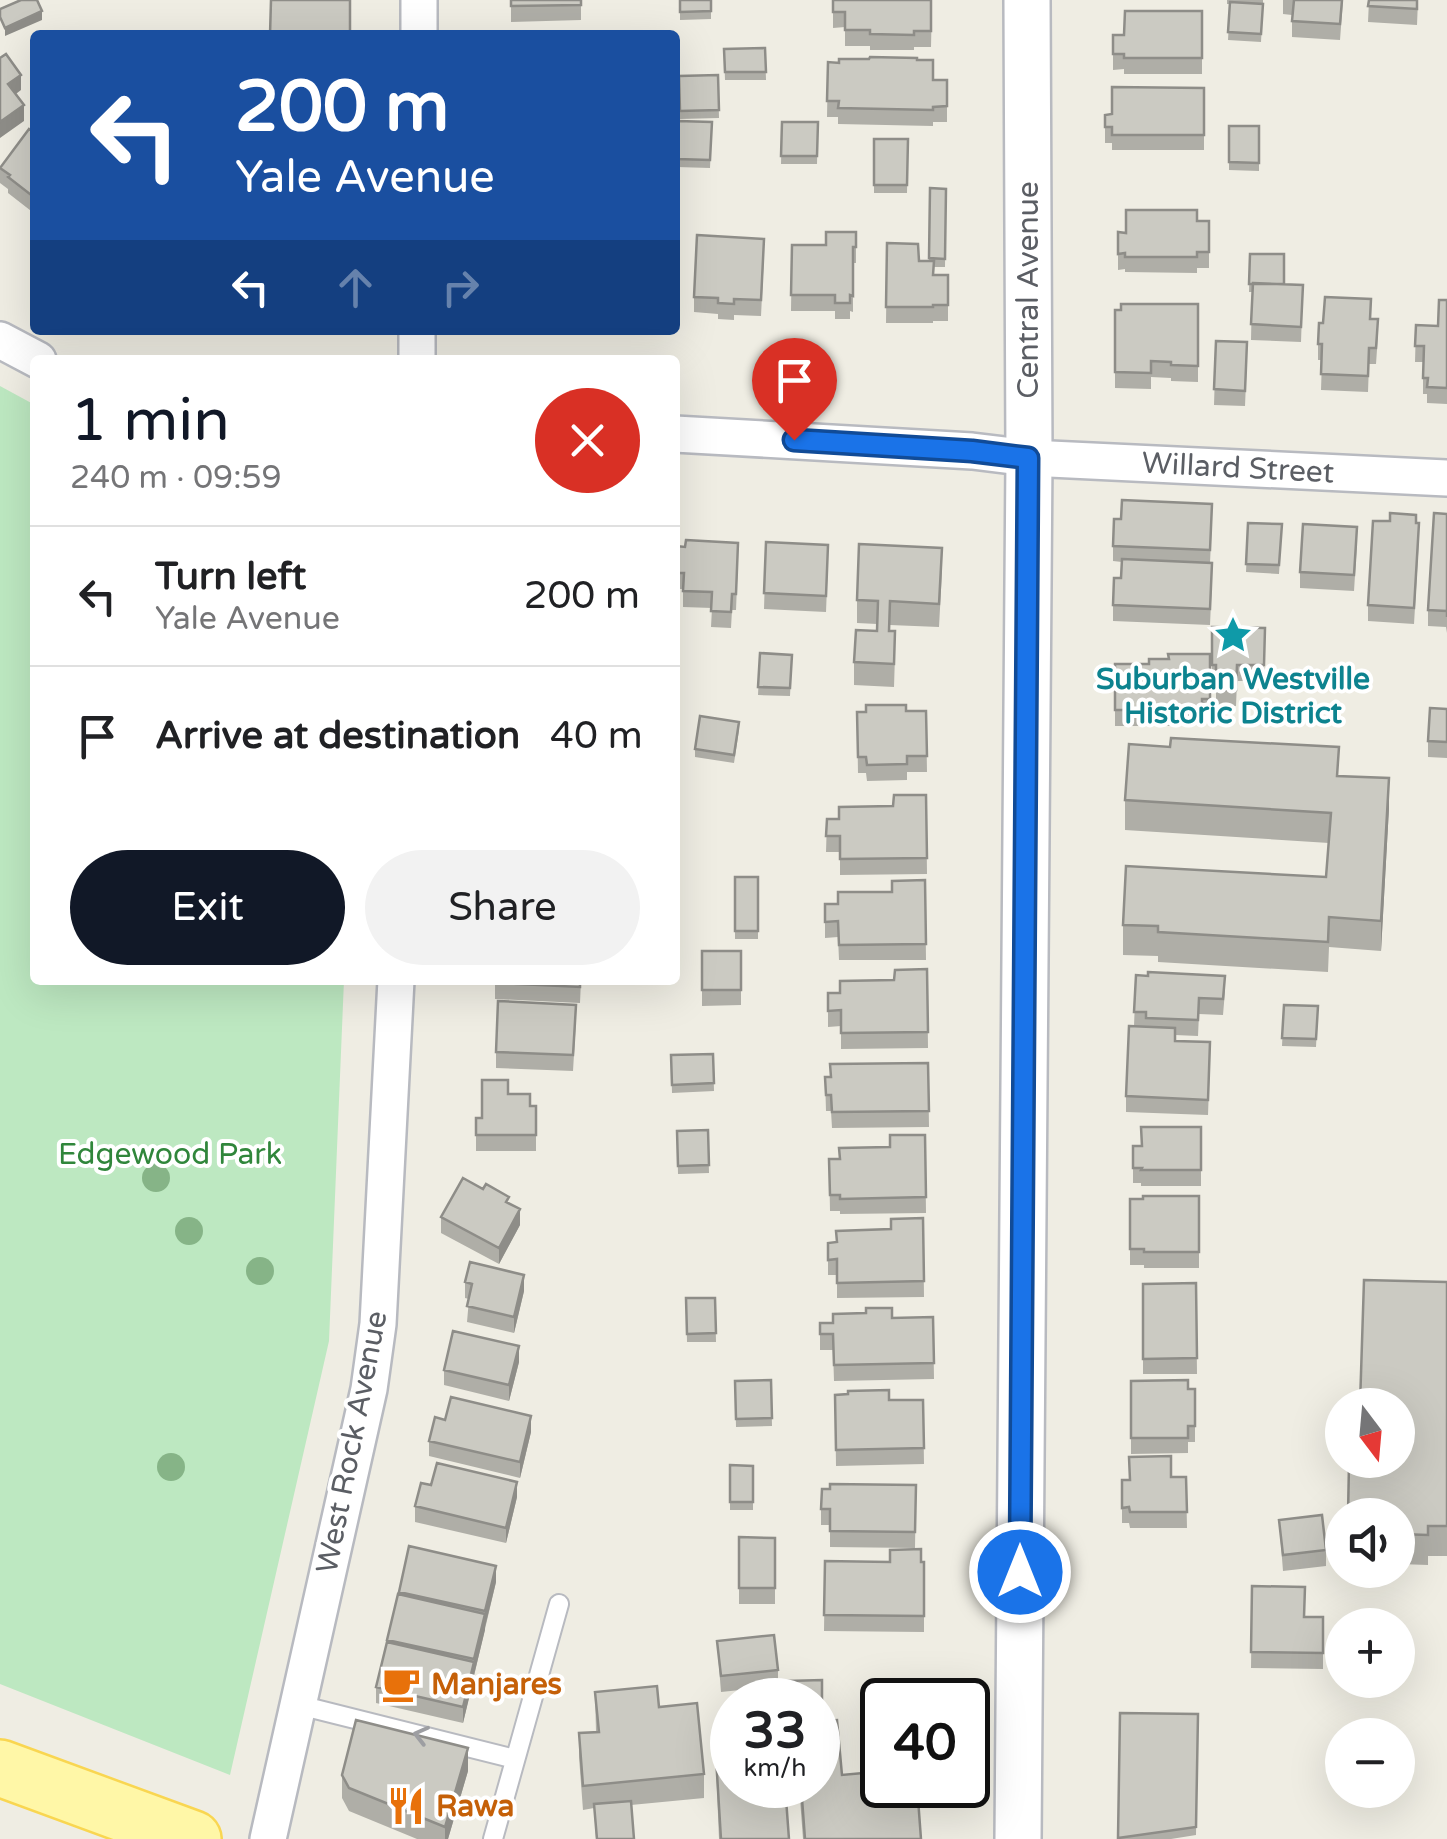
<!DOCTYPE html>
<html lang="en">
<head>
<meta charset="utf-8">
<style>
  body { margin:0; font-family:"Varela Round",sans-serif; background:#f2f2f2; color:#202124; height:100vh; display:flex; flex-direction:column; font-size:38px; white-space:nowrap }
  * { box-sizing:border-box; margin:0 }
  p { font-size:32px; color:#757577 }
  .icon { flex:none; width:55px; height:55px; fill:none; stroke:currentColor; stroke-width:2; stroke-linecap:round; stroke-linejoin:round }
  .map { position:relative; flex:1; overflow:hidden }
  .details { position:absolute; left:30px; top:355px; width:650px; height:630px; display:flex; flex-direction:column; background:#fff; border-radius:10px; box-shadow:0 10px 40px #0002 }
  .details>* { flex:none }
  .top-card { position:absolute; left:30px; top:30px; width:650px; height:305px; border-radius:10px; box-shadow:0 10px 40px #0002; background:#1a4fa0; color:#fff; overflow:hidden }
  .needle { width:65px; rotate:164deg }
  .controls { position:absolute; left:1325px; top:1388px; display:grid; gap:20px }
  .controls a { display:grid; place-items:center; width:90px; height:90px; border-radius:50%; background:#fff; box-shadow:0 10px 40px #0002; font-size:50px }
  .speed { position:absolute; left:710px; top:1678px; display:flex; gap:20px; font-size:50px; font-weight:700; text-align:center }
  .speed>* { display:grid; place-content:center; width:130px; height:130px; border-radius:50%; background:#fff; box-shadow:0 10px 40px #0002; line-height:1 }
  .speed small { font-size:25px; font-weight:400 }
  .speed .limit { border:5px solid #111; border-radius:15px; background:#fff; color:#111 }
  .pin { position:absolute; display:grid; place-items:center; width:85px; height:85px; color:#fff; margin:-102px -42px; border-radius:50% 50% 50% 0; rotate:-45deg; box-shadow:0 0 10px #0007 }
  .pin .icon { rotate:45deg }
  .me { position:absolute; width:110px; margin:-55px; rotate:0deg; stroke-linejoin:round; filter:drop-shadow(0 0 8px #0008) }
  .turn { display:flex; align-items:center; gap:35px; height:210px; padding:0 40px; font-size:45px }
  .turn .icon { width:130px; height:130px; stroke-width:2.5 }
  .turn b { display:block; font-size:70px; line-height:85px }
  .lanes { display:flex; align-items:center; height:95px; padding:0 40px; background:#0003; justify-content:center; gap:50px; direction:ltr }
  .lanes .off { opacity:.35 }
  .round { display:grid; place-items:center; flex:none; width:105px; height:105px; border-radius:52px; background:#f2f2f2 }
  .headline { display:flex; align-items:center; justify-content:space-between; height:170px; padding:0 40px }
  h1 { font-size:60px; font-weight:600; line-height:75px; color:#111827 }
  .button { display:flex; gap:20px; margin-top:auto; padding:20px 40px }
  .button a { flex:1; height:115px; border-radius:60px; background:#111827; color:#fff; font-size:40px; font-weight:600; line-height:115px; text-align:center }
  .button a+a { background:#f2f2f2; color:#202124 }
  ul { padding:0; list-style:none }
  li { display:flex; align-items:center; gap:30px; height:140px; padding:0 40px; border-top:2px solid #e0e0e0 }
  li div { flex:1 }
  li b { display:block; font-size:38px }
  li em { font-style:normal }
  .map>svg:first-child { display:block }
  .green { fill:#bde8c1 }
  .lines { fill:none; stroke-linecap:round; stroke-linejoin:round }
  .service-casing { stroke:#b8bac0; stroke-width:22 }
  .minor-casing { stroke:#b8bac0; stroke-width:40 }
  .tertiary-casing { stroke:#b8bac0; stroke-width:50 }
  .primary-casing { stroke:#f9d651; stroke-width:60 }
  .service { stroke:#fff; stroke-width:18 }
  .minor { stroke:#fff; stroke-width:35 }
  .tertiary { stroke:#fff; stroke-width:45 }
  .primary { stroke:#fff7a7; stroke-width:55 }
  .tree { fill:#86b487 }
  .wall { fill:#afaea7 }
  .shaded-wall { fill:#8e8d88 }
  .building { fill:#cbcac2; stroke:#8e8d88; stroke-width:2.5 }
  .oneway { stroke:#9d9ea2 }
  .route-casing { stroke:#114b97; stroke-width:25 }
  .route { stroke:#1a73e8; stroke-width:18 }
  .labels { text-anchor:middle; dominant-baseline:central; stroke-width:8; stroke-linejoin:round; paint-order:stroke }
  .street-label { font-size:30px; fill:#5b5e64; stroke:#fff }
  .culture-label { font-size:30px; font-weight:bold; fill:#0d838f; stroke:#fff }
  .park-label { font-size:30px; fill:#30863b; stroke:#fff }
  .food-label { font-size:30px; font-weight:bold; fill:#c56008; stroke:#fff; text-anchor:start }
</style>
</head>
<body>
<div class="map">
<svg width="1447" height="1839" viewBox="0 0 1447 1839">
  <rect width="100%" height="100%" fill="#efede3"/>
  <path class="green" d="M 0,386 L 35,405 L 35,980 L 344,980 L 329,1341 L 230,1775 L 0,1684 Z"/>
  <g class="lines">
    <g class="service-casing">
      <path id="service" d="M 299,1705 L 515,1759
        M 493,1839 L 559,1604"/>
    </g>
    <g class="minor-casing">
      <path id="minor" d="M 419,35 L 419,0
        M 0,340 L 38,360
        M 417,360 L 417,330
        M 675,434 L 972,451 L 1029,458 L 1447,478
        M 268,1839 L 369,1389 L 378,1324 L 396,980"/>
    </g>
    <g class="tertiary-casing">
      <path id="tertiary" d="M 1018,1839 L 1029,458 L 1027,0"/>
    </g>
    <g class="primary-casing">
      <path id="primary" d="M 0,1768 L 193,1839"/>
    </g>
    <use href="#service" class="service"/>
    <use href="#minor" class="minor"/>
    <use href="#tertiary" class="tertiary"/>
    <use href="#primary" class="primary"/>
  </g>
  <g class="tree">
    <circle cx="156" cy="1178" r="14"/>
    <circle cx="189" cy="1231" r="14"/>
    <circle cx="260" cy="1271" r="14"/>
    <circle cx="171" cy="1467" r="14"/>
  </g>
  <path class="wall" d="M 511,0 L 581,0 L 581,20 L 511,22 Z
    M 680,0 L 711,0 L 711,19 L 680,20 Z
    M 833,0 L 932,0 L 931,47 L 914,47 L 914,50 L 870,50 L 870,46 L 845,46 L 845,27 L 833,28 Z
    M 1227,0 L 1263,0 L 1263,3 L 1250,3 L 1263,4 L 1261,42 L 1228,40 L 1230,4 L 1227,4 Z
    M 1283,0 L 1343,0 L 1340,40 L 1292,37 L 1292,15 L 1283,14 Z
    M 1369,0 L 1418,0 L 1417,25 L 1368,22 Z
    M 1202,11 L 1202,74 L 1124,74 L 1124,69 L 1113,70 L 1113,35 L 1124,35 Z
    M 765,48 L 766,80 L 725,80 L 724,49 Z
    M 917,60 L 933,80 L 947,80 L 947,122 L 933,122 L 933,126 L 838,124 L 838,117 L 827,117 L 828,62 Z
    M 718,75 L 719,118 L 680,119 L 679,76 Z
    M 1204,88 L 1204,150 L 1112,150 L 1112,143 L 1105,143 L 1105,115 Z
    M 678,121 L 712,122 L 710,168 L 677,167 Z
    M 782,122 L 818,122 L 817,164 L 781,164 Z
    M 1229,126 L 1259,126 L 1259,171 L 1229,170 Z
    M 35,133 L 35,214 L 8,193 L 8,189 L 0,183 L 0,167 Z
    M 874,139 L 908,139 L 907,193 L 874,193 Z
    M 930,188 L 946,189 L 945,267 L 934,267 L 934,275 L 948,275 L 948,321 L 933,321 L 933,323 L 886,323 L 887,243 L 919,261 L 929,261 Z
    M 1197,221 L 1209,221 L 1209,268 L 1197,268 L 1197,273 L 1125,272 L 1125,269 L 1118,270 L 1118,232 L 1126,233 Z
    M 856,232 L 856,263 L 853,263 L 853,312 L 850,311 L 850,319 L 835,319 L 835,311 L 791,311 L 792,245 L 826,245 Z
    M 1250,254 L 1284,284 L 1303,285 L 1301,342 L 1251,340 L 1252,292 L 1249,292 Z
    M 764,255 L 761,316 L 734,315 L 734,320 L 718,319 L 718,314 L 694,312 L 694,297 Z
    M 1447,300 L 1447,404 L 1427,403 L 1427,394 L 1423,394 L 1423,362 L 1415,362 L 1416,325 L 1438,326 Z
    M 1198,304 L 1198,382 L 1171,381 L 1171,378 L 1151,377 L 1151,389 L 1115,388 L 1115,310 Z
    M 1371,319 L 1378,335 L 1376,364 L 1369,364 L 1368,392 L 1321,390 L 1322,360 L 1318,360 L 1318,344 Z
    M 1216,341 L 1247,358 L 1245,406 L 1214,405 Z
    M 1447,514 L 1447,633 L 1446,627 L 1428,626 L 1428,610 Z
    M 1212,520 L 1210,563 L 1212,579 L 1210,625 L 1113,621 L 1113,605 L 1121,578 L 1122,562 L 1113,561 L 1113,546 Z
    M 1248,523 L 1282,524 L 1279,574 L 1246,572 Z
    M 1416,523 L 1419,539 L 1414,624 L 1368,621 L 1368,605 Z
    M 766,542 L 828,561 L 826,612 L 764,609 Z
    M 1357,543 L 1354,591 L 1300,588 L 1300,572 Z
    M 675,546 L 738,559 L 736,610 L 732,610 L 731,628 L 711,627 L 712,608 L 683,607 L 683,589 L 675,589 Z
    M 942,571 L 939,627 L 890,625 L 890,631 L 895,655 L 894,687 L 854,685 L 854,662 L 877,631 L 877,624 L 857,623 L 857,600 Z
    M 1212,627 L 1265,628 L 1264,681 L 1237,681 L 1236,706 L 1216,706 L 1216,681 L 1212,681 Z
    M 760,653 L 792,655 L 790,696 L 758,695 Z
    M 1210,654 L 1210,715 L 1202,715 L 1202,723 L 1178,723 L 1178,726 L 1115,726 L 1115,664 L 1149,664 L 1169,659 Z
    M 1447,709 L 1447,758 L 1428,757 L 1428,741 Z
    M 926,711 L 927,772 L 907,772 L 907,780 L 867,781 L 866,773 L 858,773 L 857,712 Z
    M 739,730 L 734,763 L 695,757 L 695,749 Z
    M 1170,747 L 1339,776 L 1389,808 L 1381,951 L 1329,947 L 1328,972 L 1158,962 L 1158,956 L 1123,955 L 1123,925 L 1326,877 L 1329,843 L 1125,830 L 1125,800 Z
    M 926,795 L 927,874 L 840,875 L 840,852 L 826,852 L 827,819 L 839,819 L 893,806 Z
    M 735,877 L 758,877 L 758,939 L 735,939 Z
    M 925,880 L 926,960 L 839,960 L 838,937 L 825,938 L 825,920 L 838,904 L 892,892 Z
    M 702,951 L 741,951 L 741,1005 L 702,1006 Z
    M 927,969 L 928,1048 L 841,1049 L 841,1026 L 828,1027 L 828,993 L 840,993 L 894,980 Z
    M 1136,975 L 1225,991 L 1223,1015 L 1199,1014 L 1198,1036 L 1175,1035 L 1175,1041 L 1210,1058 L 1208,1115 L 1126,1112 L 1126,1096 L 1134,1026 Z
    M 495,980 L 581,980 L 580,1003 L 495,999 Z
    M 1284,1005 L 1318,1006 L 1316,1047 L 1282,1046 Z
    M 576,1021 L 573,1071 L 496,1068 L 496,1052 Z
    M 713,1054 L 714,1091 L 672,1093 L 671,1055 Z
    M 928,1063 L 929,1127 L 832,1128 L 831,1111 L 826,1111 L 825,1077 Z
    M 508,1094 L 530,1106 L 536,1106 L 536,1151 L 476,1151 L 476,1118 L 482,1118 Z
    M 1201,1127 L 1201,1186 L 1141,1186 L 1141,1183 L 1133,1183 L 1133,1146 L 1141,1146 Z
    M 708,1130 L 709,1173 L 678,1174 L 677,1131 Z
    M 925,1135 L 926,1213 L 840,1214 L 840,1211 L 830,1211 L 829,1159 L 840,1159 L 890,1147 Z
    M 1199,1196 L 1199,1268 L 1144,1268 L 1144,1265 L 1130,1265 L 1130,1199 Z
    M 509,1203 L 520,1225 L 499,1264 L 441,1233 L 441,1217 Z
    M 923,1218 L 924,1297 L 837,1298 L 837,1275 L 828,1275 L 828,1258 L 837,1242 L 891,1229 Z
    M 465,1282 L 524,1291 L 514,1333 L 467,1322 L 469,1299 L 465,1298 Z
    M 1447,1282 L 1447,1556 L 1428,1556 L 1428,1565 L 1399,1564 L 1399,1555 L 1398,1555 L 1398,1515 L 1358,1464 Z
    M 1196,1283 L 1197,1374 L 1143,1374 L 1143,1284 Z
    M 686,1298 L 715,1298 L 716,1342 L 687,1342 Z
    M 933,1317 L 934,1379 L 834,1381 L 833,1350 L 820,1350 L 820,1323 Z
    M 519,1362 L 509,1401 L 444,1385 L 444,1370 Z
    M 771,1380 L 772,1426 L 736,1427 L 735,1381 Z
    M 1131,1381 L 1188,1389 L 1195,1426 L 1195,1442 L 1188,1442 L 1188,1453 L 1131,1454 Z
    M 835,1395 L 889,1400 L 923,1400 L 924,1464 L 836,1466 Z
    M 445,1420 L 531,1432 L 520,1478 L 429,1456 L 429,1441 Z
    M 730,1465 L 753,1466 L 753,1510 L 730,1510 Z
    M 1186,1477 L 1187,1528 L 1130,1528 L 1129,1523 L 1122,1523 L 1122,1480 Z
    M 431,1485 L 517,1497 L 506,1543 L 415,1522 L 415,1506 Z
    M 916,1485 L 915,1548 L 830,1547 L 830,1525 L 821,1525 L 821,1509 Z
    M 1279,1520 L 1326,1550 L 1326,1566 L 1283,1571 Z
    M 739,1537 L 775,1538 L 775,1604 L 739,1604 Z
    M 825,1561 L 924,1562 L 924,1632 L 824,1631 Z
    M 496,1582 L 463,1723 L 376,1703 L 376,1687 L 399,1592 Z
    M 1252,1586 L 1304,1617 L 1323,1617 L 1323,1669 L 1251,1668 Z
    M 717,1641 L 778,1670 L 778,1686 L 721,1692 Z
    M 822,1680 L 822,1721 L 842,1775 L 872,1772 L 870,1717 L 921,1839 L 803,1839 L 799,1785 L 818,1785 L 818,1700 Z
    M 595,1692 L 659,1707 L 704,1774 L 704,1798 L 631,1805 L 634,1839 L 596,1839 L 594,1808 L 583,1810 L 579,1757 L 579,1733 L 596,1732 Z
    M 1198,1714 L 1196,1835 L 1171,1839 L 1118,1839 Z
    M 715,1741 L 789,1839 L 719,1839 Z
    M 468,1771 L 448,1839 L 417,1839 L 349,1811 L 342,1798 L 342,1775 Z"/>
  <path class="shaded-wall" d="M 42,11 L 42,20 L 5,36 L 5,28 Z
    M 21,75 L 21,90 L 8,100 L 8,84 Z
    M 24,105 L 24,121 L 0,138 L 0,122 Z
    M 1389,778 L 1389,808 L 1381,951 L 1381,921 Z
    M 520,1209 L 520,1225 L 499,1264 L 499,1248 Z
    M 524,1275 L 524,1291 L 514,1333 L 514,1317 Z
    M 519,1346 L 519,1362 L 509,1401 L 509,1385 Z
    M 531,1416 L 531,1432 L 520,1478 L 520,1462 Z
    M 517,1482 L 517,1497 L 506,1543 L 506,1528 Z
    M 496,1566 L 496,1582 L 485,1627 L 485,1611 Z
    M 485,1614 L 485,1630 L 474,1675 L 474,1659 Z
    M 474,1662 L 474,1678 L 463,1723 L 463,1707 Z
    M 468,1748 L 468,1771 L 448,1839 L 445,1839 L 445,1827 Z"/>
  <path class="building" d="M 21,0 L 37,0 L 42,11 L 5,28 L 0,17 L 0,9 Z
    M 271,0 L 350,0 L 350,35 L 270,35 Z
    M 511,0 L 581,0 L 581,5 L 511,6 Z
    M 680,0 L 711,0 L 711,11 L 680,12 Z
    M 833,0 L 931,0 L 931,31 L 914,31 L 914,35 L 870,34 L 870,30 L 845,30 L 845,12 L 833,12 Z
    M 1294,0 L 1342,0 L 1340,24 L 1292,21 Z
    M 1369,0 L 1417,0 L 1417,9 L 1368,6 Z
    M 1230,2 L 1263,4 L 1261,34 L 1228,32 Z
    M 1125,11 L 1202,11 L 1202,58 L 1124,58 L 1124,54 L 1113,54 L 1113,35 L 1124,35 Z
    M 765,48 L 766,72 L 725,72 L 724,49 Z
    M 6,54 L 21,75 L 8,84 L 24,105 L 0,122 L 0,58 Z
    M 870,57 L 917,58 L 917,60 L 933,60 L 933,80 L 947,80 L 947,106 L 933,107 L 933,110 L 838,108 L 839,101 L 827,101 L 828,62 L 839,63 L 839,59 L 869,59 Z
    M 718,75 L 719,110 L 680,111 L 679,76 Z
    M 1112,87 L 1204,88 L 1204,135 L 1112,135 L 1112,127 L 1105,127 L 1105,115 L 1112,114 Z
    M 678,121 L 712,122 L 710,160 L 677,159 Z
    M 782,122 L 818,122 L 817,156 L 781,156 Z
    M 1229,126 L 1259,126 L 1259,163 L 1229,162 Z
    M 29,129 L 35,133 L 35,198 L 8,177 L 10,175 L 0,168 Z
    M 874,139 L 908,139 L 907,185 L 874,185 Z
    M 930,188 L 946,189 L 945,259 L 929,258 Z
    M 1126,210 L 1197,210 L 1197,221 L 1209,221 L 1209,252 L 1197,252 L 1197,257 L 1125,257 L 1125,253 L 1118,254 L 1118,232 L 1126,233 Z
    M 826,232 L 856,232 L 856,247 L 853,247 L 853,296 L 850,295 L 850,303 L 835,303 L 835,295 L 791,295 L 792,245 L 826,245 Z
    M 697,235 L 764,239 L 761,300 L 734,299 L 734,304 L 718,303 L 718,298 L 694,297 Z
    M 887,243 L 918,244 L 919,261 L 934,261 L 933,275 L 948,275 L 948,305 L 933,305 L 933,307 L 886,307 Z
    M 1250,254 L 1284,254 L 1284,284 L 1249,284 Z
    M 1253,283 L 1303,285 L 1301,327 L 1251,324 Z
    M 1325,297 L 1371,299 L 1370,319 L 1378,319 L 1376,348 L 1369,348 L 1368,376 L 1321,374 L 1322,344 L 1318,344 L 1319,323 L 1323,323 Z
    M 1439,300 L 1447,300 L 1447,388 L 1427,387 L 1428,378 L 1423,378 L 1424,346 L 1415,346 L 1416,325 L 1438,326 Z
    M 1121,304 L 1198,304 L 1198,366 L 1171,365 L 1171,362 L 1151,361 L 1151,373 L 1115,372 L 1115,310 L 1121,310 Z
    M 1216,341 L 1247,342 L 1245,391 L 1214,389 Z
    M 1122,500 L 1212,504 L 1210,550 L 1113,546 L 1114,519 L 1121,519 Z
    M 1390,513 L 1416,515 L 1416,523 L 1419,523 L 1414,608 L 1368,605 L 1373,521 L 1390,521 Z
    M 1434,513 L 1447,514 L 1447,617 L 1447,611 L 1428,610 Z
    M 1248,523 L 1282,524 L 1279,565 L 1246,564 Z
    M 1303,524 L 1357,527 L 1354,575 L 1300,572 Z
    M 686,540 L 738,543 L 736,594 L 732,594 L 731,612 L 711,611 L 712,592 L 683,591 L 684,573 L 675,573 L 675,546 L 685,547 Z
    M 766,542 L 828,545 L 826,596 L 764,593 Z
    M 859,544 L 942,548 L 939,604 L 890,601 L 889,631 L 895,631 L 894,664 L 854,662 L 856,630 L 877,631 L 878,601 L 857,600 Z
    M 1122,559 L 1212,563 L 1210,609 L 1113,605 L 1114,578 L 1121,578 Z
    M 1212,627 L 1265,628 L 1264,665 L 1237,665 L 1236,690 L 1216,690 L 1216,665 L 1212,665 Z
    M 760,653 L 792,655 L 790,688 L 758,687 Z
    M 1168,654 L 1210,654 L 1210,699 L 1202,699 L 1202,707 L 1178,707 L 1178,710 L 1115,710 L 1115,664 L 1149,664 L 1149,659 L 1169,659 Z
    M 866,705 L 906,705 L 906,711 L 926,711 L 927,756 L 907,756 L 907,764 L 867,765 L 866,757 L 858,757 L 857,712 L 866,712 Z
    M 1430,708 L 1447,709 L 1447,742 L 1428,741 Z
    M 700,716 L 739,722 L 734,755 L 695,749 Z
    M 1171,738 L 1339,747 L 1337,776 L 1389,778 L 1381,921 L 1329,917 L 1328,942 L 1158,932 L 1158,926 L 1123,925 L 1126,866 L 1326,877 L 1331,813 L 1125,800 L 1129,744 L 1170,747 Z
    M 894,795 L 926,795 L 927,858 L 840,859 L 840,836 L 826,836 L 827,819 L 839,819 L 839,807 L 893,806 Z
    M 735,877 L 758,877 L 758,931 L 735,931 Z
    M 925,880 L 926,944 L 839,945 L 838,921 L 825,922 L 825,904 L 838,904 L 838,892 L 892,892 L 892,881 Z
    M 702,951 L 741,951 L 741,990 L 702,990 Z
    M 927,969 L 928,1032 L 841,1033 L 841,1010 L 828,1011 L 828,993 L 840,993 L 840,981 L 894,980 L 895,970 Z
    M 1148,972 L 1225,976 L 1223,999 L 1199,998 L 1198,1020 L 1146,1018 L 1146,1012 L 1134,1012 L 1136,975 L 1148,976 Z
    M 495,980 L 580,980 L 580,987 L 495,983 Z
    M 498,1001 L 576,1005 L 573,1055 L 496,1052 Z
    M 1284,1005 L 1318,1006 L 1316,1039 L 1282,1038 Z
    M 1129,1026 L 1175,1028 L 1175,1041 L 1210,1042 L 1208,1100 L 1126,1096 Z
    M 713,1054 L 714,1083 L 672,1085 L 671,1055 Z
    M 928,1063 L 929,1111 L 832,1112 L 831,1095 L 826,1095 L 825,1077 L 831,1077 L 830,1064 Z
    M 482,1080 L 508,1080 L 508,1094 L 530,1094 L 530,1106 L 536,1106 L 536,1135 L 476,1135 L 476,1118 L 482,1118 Z
    M 1141,1127 L 1201,1127 L 1201,1170 L 1141,1170 L 1142,1168 L 1133,1168 L 1133,1146 L 1142,1146 Z
    M 708,1130 L 709,1165 L 678,1166 L 677,1131 Z
    M 890,1135 L 925,1135 L 926,1197 L 840,1199 L 840,1195 L 830,1195 L 829,1159 L 840,1159 L 839,1148 L 890,1147 Z
    M 463,1178 L 483,1189 L 486,1184 L 509,1197 L 506,1202 L 520,1209 L 499,1248 L 441,1217 Z
    M 1143,1196 L 1199,1196 L 1199,1252 L 1144,1252 L 1144,1249 L 1130,1249 L 1130,1199 L 1143,1199 Z
    M 923,1218 L 924,1281 L 837,1283 L 837,1259 L 828,1260 L 828,1243 L 837,1242 L 836,1231 L 891,1229 L 891,1219 Z
    M 470,1262 L 524,1275 L 514,1317 L 467,1306 L 472,1284 L 465,1282 Z
    M 1364,1280 L 1447,1282 L 1447,1526 L 1428,1526 L 1428,1535 L 1399,1534 L 1398,1515 L 1348,1515 L 1349,1464 L 1358,1464 L 1358,1460 L 1398,1460 L 1398,1405 L 1360,1405 Z
    M 1196,1283 L 1197,1358 L 1143,1359 L 1143,1284 Z
    M 686,1298 L 715,1298 L 716,1333 L 687,1334 Z
    M 866,1308 L 892,1308 L 892,1318 L 933,1317 L 934,1363 L 834,1365 L 833,1334 L 820,1334 L 820,1323 L 833,1323 L 833,1314 L 866,1313 Z
    M 453,1331 L 519,1346 L 509,1385 L 444,1370 Z
    M 771,1380 L 772,1418 L 736,1419 L 735,1381 Z
    M 1188,1380 L 1188,1389 L 1195,1389 L 1195,1426 L 1188,1426 L 1188,1438 L 1131,1438 L 1131,1381 Z
    M 889,1390 L 889,1400 L 923,1400 L 924,1448 L 836,1450 L 835,1395 L 848,1394 L 848,1391 Z
    M 451,1397 L 531,1416 L 520,1462 L 429,1441 L 435,1417 L 445,1420 Z
    M 1171,1456 L 1171,1477 L 1186,1477 L 1187,1512 L 1130,1512 L 1129,1507 L 1122,1508 L 1122,1480 L 1130,1480 L 1129,1457 Z
    M 437,1463 L 517,1482 L 506,1528 L 415,1506 L 421,1483 L 431,1485 Z
    M 730,1465 L 753,1466 L 753,1502 L 730,1502 Z
    M 830,1484 L 916,1485 L 915,1532 L 830,1531 L 830,1509 L 821,1509 L 822,1489 L 830,1489 Z
    M 1322,1515 L 1326,1550 L 1283,1555 L 1279,1520 Z
    M 739,1537 L 775,1538 L 775,1588 L 739,1588 Z
    M 409,1546 L 496,1566 L 485,1611 L 399,1592 Z
    M 921,1549 L 921,1562 L 924,1562 L 924,1616 L 824,1615 L 825,1561 L 890,1562 L 890,1550 Z
    M 1252,1586 L 1305,1587 L 1304,1617 L 1323,1617 L 1323,1653 L 1251,1652 Z
    M 398,1594 L 485,1614 L 474,1659 L 387,1640 Z
    M 774,1635 L 778,1670 L 721,1676 L 717,1641 Z
    M 387,1642 L 474,1662 L 463,1707 L 376,1687 Z
    M 822,1680 L 822,1714 L 818,1714 L 818,1700 L 787,1700 L 787,1681 Z
    M 657,1686 L 659,1707 L 697,1703 L 704,1774 L 583,1786 L 579,1733 L 599,1732 L 595,1692 Z
    M 1120,1713 L 1198,1714 L 1196,1827 L 1118,1838 Z
    M 882,1716 L 882,1785 L 917,1785 L 921,1839 L 805,1839 L 801,1785 L 818,1785 L 818,1721 L 837,1720 L 842,1775 L 874,1772 L 870,1717 Z
    M 356,1720 L 468,1748 L 445,1827 L 349,1788 L 342,1775 Z
    M 732,1740 L 732,1785 L 785,1785 L 789,1839 L 721,1839 L 715,1741 Z
    M 631,1801 L 634,1839 L 597,1839 L 594,1804 Z"/>
  <defs><path id="oneway-chevron" d="M-2-3.5L2.5 0L-2 3.5" fill="none" stroke-width="1.6" stroke-linecap="round" stroke-linejoin="round" transform="scale(2.5)"/></defs>
  <use class="oneway" href="#oneway-chevron" transform="translate(421 1735) rotate(-166)"/>
  <g class="lines">
    <g class="route-casing">
      <path id="route" d="M 794,440 L 972,451 L 1028,458 L 1020,1572"/>
    </g>
    <use href="#route" class="route"/>
  </g>
  <defs>
    <g id="sight-bare" transform="scale(3)"><path d="M0-6L1.8-2.2L6-1.7L2.9 1.2L3.7 5.4L0 3.3L-3.7 5.4L-2.9 1.2L-6-1.7L-1.8-2.2Z" fill="#0f9aa8" stroke="#fff" stroke-width="2.5" paint-order="stroke"/></g>
    <g id="cafe-bare" transform="scale(3)"><path d="M-5.5-4.5H6V0H3Q3 3.5 0 3.5H-2.5Q-5.5 3.5-5.5 0ZM3-3.2v2h1.7v-2ZM-6 4.5H4V6H-6Z" fill="#e8710a" stroke="#fff" stroke-width="2.5" paint-order="stroke"/></g>
    <g id="restaurant-bare" transform="scale(3)"><path d="M-5-6h1v4h1v-4h1v4h1v-4h1v5L-1.5 .5V6h-2V.5L-5-1ZM5-6V6H3V1.5H1.5Q1.5-4 5-6Z" fill="#e8710a" stroke="#fff" stroke-width="2.5" paint-order="stroke"/></g>
  </defs>
  <g fill-rule="evenodd">
    <use href="#sight-bare" x="1233" y="635"/>
    <use href="#cafe-bare" x="401" y="1684"/>
    <use href="#restaurant-bare" x="406" y="1806"/>
  </g>
  <g class="labels">
    <g class="street-label">
      <text transform="translate(1028 290) rotate(-90)">Central Avenue</text>
      <text transform="translate(1238 468) rotate(3)">Willard Street</text>
      <text transform="translate(352 1442) rotate(-79)">West Rock Avenue</text>
    </g>
    <g class="culture-label">
      <text x="1233" y="679">Suburban Westville<tspan x="1233" dy="34">Historic District</tspan></text>
    </g>
    <g class="park-label">
      <text x="170" y="1154">Edgewood Park</text>
    </g>
    <g class="food-label">
      <text x="431" y="1684">Manjares</text>
      <text x="436" y="1806">Rawa</text>
    </g>
  </g>
</svg>
<div class="controls">
<a><svg class="needle" viewBox="-14 -14 28 28"><path d="M0-13l5 13h-10z" fill="#e53935"/><path d="M0 13l5-13h-10z" fill="#757577"/></svg></a>
<a><svg class="icon" aria-label="sound" viewBox="0 0 24 24"><path d="M4 9h4l5-4v14l-5-4H4zM17 9q2 3 0 6"/></svg></a>
<a>+</a>
<a>−</a>
</div>
<div class="speed"><div>33<small>km/h</small></div><div class="limit">40</div></div>
<div class="pin" style="left:794px;top:440px;background:#d93025"><svg class="icon" aria-label="arrive" viewBox="0 0 24 24"><path d="M6 21V4h12l-3 4 3 4H6"/></svg></div>
<svg class="me" style="left:1020px;top:1572px" viewBox="-20 -20 40 40"><circle r="17" fill="#1a73e8" stroke="#fff" stroke-width="3"/><path d="M0-11L8 9 0 5-8 9z" fill="#fff"/></svg>
<div class="top-card">
<div class="turn"><svg class="icon" aria-label="left" viewBox="0 0 24 24"><path d="M17 20v-9H6M10 6l-5 5 5 5"/></svg><div><b>200 m</b>Yale Avenue</div></div>
<div class="lanes"><svg class="icon" aria-label="left" viewBox="0 0 24 24"><path d="M17 20v-9H6M10 6l-5 5 5 5"/></svg><svg class="icon off" aria-label="ahead" viewBox="0 0 24 24"><path d="M12 20V5M6 11l6-6 6 6"/></svg><svg class="icon off" aria-label="right" viewBox="0 0 24 24"><path d="M7 20v-9h11M14 6l5 5-5 5"/></svg></div>
</div>
<section class="details">
<div class="headline"><div><h1>1 min</h1><p>240 m · 09:59</p></div><a class="round" style="background:#d93025;color:#fff"><svg class="icon" aria-label="close" viewBox="0 0 24 24"><path d="M6 6l12 12M18 6L6 18"/></svg></a></div>
<ul>
<li><svg class="icon" aria-label="left" viewBox="0 0 24 24"><path d="M17 20v-9H6M10 6l-5 5 5 5"/></svg><div><b>Turn left</b><p>Yale Avenue</p></div><em>200 m</em></li>
<li><svg class="icon" aria-label="arrive" viewBox="0 0 24 24"><path d="M6 21V4h12l-3 4 3 4H6"/></svg><div><b>Arrive at destination</b></div><em>40 m</em></li>
</ul>
<div class="button"><a>Exit</a><a>Share</a></div>
</section>
</div>
</body>
</html>
